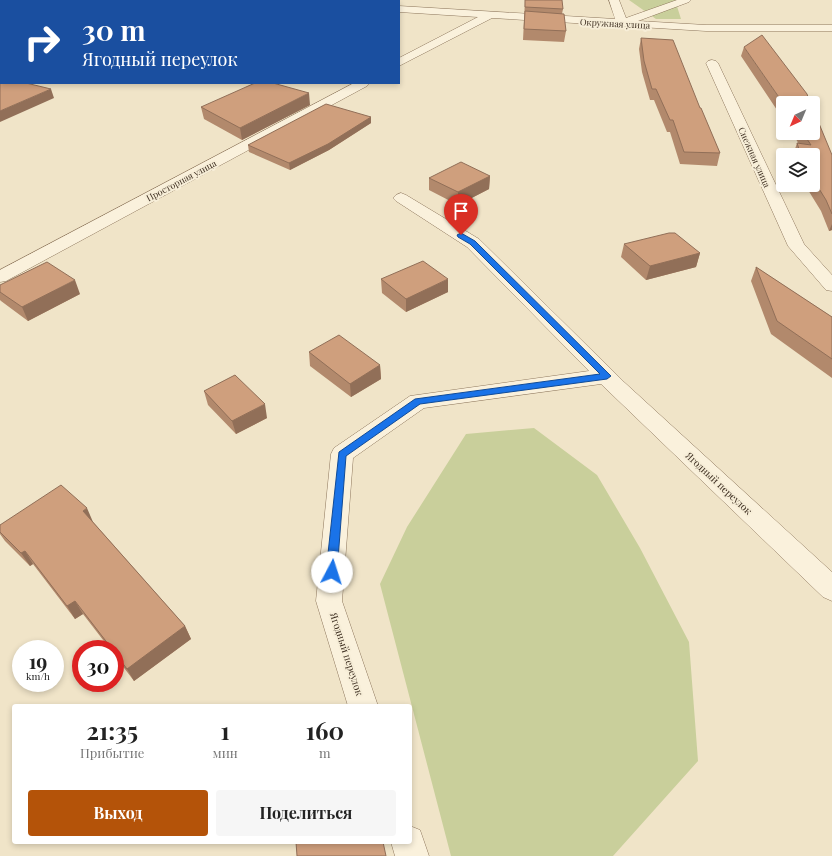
<!DOCTYPE html>
<html lang="ru">
<head>
<meta charset="utf-8">
<style>
  body { margin:0; font-family:"Playfair Display",serif; background:#f6f6f6; color:#222; height:100vh; display:flex; flex-direction:column; font-size:15px; white-space:nowrap }
  * { box-sizing:border-box; margin:0 }
  p { font-size:13px; color:#767676 }
  .icon { flex:none; width:22px; height:22px; fill:none; stroke:currentColor; stroke-width:2; stroke-linecap:round; stroke-linejoin:round }
  .map { position:relative; flex:1; overflow:hidden }
  .drawer { position:absolute; left:12px; top:704px; width:400px; height:140px; display:flex; flex-direction:column; background:#fff; border-radius:4px; box-shadow:0 2px 6px #0003 }
  .drawer>* { flex:none }
  .guide { position:absolute; left:0px; top:0px; width:400px; height:84px; box-shadow:0 2px 6px #0003; background:#1a4fa0; color:#fff; overflow:hidden }
  .needle { width:26px; rotate:224deg }
  .buttons { position:absolute; left:776px; top:96px; display:grid; gap:8px }
  .buttons a { display:grid; place-items:center; width:44px; height:44px; border-radius:4px; background:#fff; box-shadow:0 2px 6px #0003; font-size:20px }
  .speed { position:absolute; left:12px; top:640px; display:flex; gap:8px; font-size:20px; font-weight:700; text-align:center }
  .speed>* { display:grid; place-content:center; width:52px; height:52px; border-radius:50%; background:#fff; box-shadow:0 2px 6px #0003; line-height:1 }
  .speed small { font-size:10px; font-weight:400 }
  .speed .limit { border:6px solid #d22; background:#fff; color:#111 }
  .pin { position:absolute; display:grid; place-items:center; width:34px; height:34px; color:#fff; margin:-41px -17px; border-radius:50% 50% 50% 0; rotate:-45deg; box-shadow:0 0 4px #0007 }
  .pin .icon { rotate:45deg }
  .me { position:absolute; width:44px; margin:-22px; rotate:5deg; stroke-linejoin:round; filter:drop-shadow(0 0 3px #0008) }
  .turn { display:flex; align-items:center; gap:14px; height:84px; padding:0 16px; font-size:18px }
  .turn .icon { width:52px; height:52px; stroke-width:2.5 }
  .turn b { display:block; font-size:28px; line-height:34px }
  .eta { display:flex; justify-content:space-evenly; align-items:center; height:68px; text-align:center }
  .eta b { font-size:24px; font-weight:700; line-height:28px }
  .primary-button { display:flex; gap:8px; margin-top:auto; padding:8px 16px }
  .primary-button a { flex:1; height:46px; border-radius:4px; background:#b45309; color:#fff; font-size:16px; font-weight:700; line-height:46px; text-align:center }
  .primary-button a+a { background:#f6f6f6; color:#222 }
  .map>svg:first-child { display:block }
  .green { fill:#c9cf9b }
  .lines { fill:none; stroke-linecap:round; stroke-linejoin:round }
  .minor-casing { stroke:#8d765c; stroke-width:1 }
  .minor { fill:#faf1dc; fill-rule:evenodd }
  .wall { fill:#b2896c }
  .shaded-wall { fill:#916f58 }
  .building { fill:#cf9f7d; stroke:#916f58 }
  .route { fill:#1a73e8; stroke:#114b97 }
  .labels { text-anchor:middle; dominant-baseline:central; stroke-width:4; stroke-linejoin:round; paint-order:stroke }
  .far-street-label { font-size:9px; fill:#3d2e20; stroke:#f7eed8 }
  .street-label { font-size:10px; fill:#3d2e20; stroke:#f7eed8 }
</style>
</head>
<body>
<div class="map">
<svg width="832" height="856" viewBox="0 0 832 856">
  <rect width="100%" height="100%" fill="#f0e4c8"/>
  <path class="green" d="M 629,0 L 675,0 L 681,19 L 656,19 Z
    M 534,428 L 597,475 L 640,548 L 689,642 L 698,761 L 613,856 L 451,856 L 380,584 L 407,527 L 466,434 Z"/>
  <g class="lines">
    <g class="minor-casing">
      <path id="minor" d="M 609,0 L 619,0 L 626,18 L 677,0 L 691,0 L 689,2 L 638,21 L 706,25 L 832,25 L 832,31 L 706,31 L 492,18 L 399,66 L 399,58 L 478,17 L 399,12 L 399,6 L 615,19 Z
        M 712,60 L 716,61 L 718,63 L 804,244 L 832,275 L 832,291 L 826,290 L 788,246 L 706,63 L 708,61 Z
        M 354,83 L 369,83 L 367,86 L 6,281 L 0,282 L 0,270 Z
        M 401,193 L 406,195 L 479,239 L 624,382 L 832,572 L 832,601 L 823,597 L 601,384 L 424,408 L 353,458 L 342,601 L 378,706 L 348,706 L 316,601 L 331,454 L 334,448 L 410,396 L 589,371 L 467,247 L 396,201 L 393,198 L 396,195 Z
        M 410,826 L 420,830 L 429,856 L 395,856 L 391,842 L 410,842 Z"/>
    </g>
    <use href="#minor" class="minor"/>
  </g>
  <path class="wall" d="M 525,0 L 563,9 L 562,14 L 566,31 L 564,42 L 523,40 Z
    M 641,38 L 700,108 L 720,153 L 717,166 L 680,164 L 670,132 L 667,132 L 654,100 L 650,100 L 642,72 L 639,49 Z
    M 744,47 L 783,103 L 783,119 L 741,56 Z
    M 310,105 L 242,140 L 204,119 L 201,107 Z
    M 371,117 L 371,123 L 329,150 L 290,170 L 249,152 L 248,145 Z
    M 792,133 L 813,133 L 832,155 L 832,230 L 829,231 L 821,211 L 805,185 L 813,185 L 813,155 L 793,155 L 797,143 L 799,144 Z
    M 490,176 L 489,189 L 458,205 L 429,190 L 429,178 Z
    M 624,244 L 700,253 L 696,267 L 646,280 L 621,257 Z
    M 756,267 L 832,317 L 832,378 L 771,334 L 751,281 Z
    M 381,279 L 448,292 L 406,312 L 382,293 Z
    M 0,285 L 80,294 L 28,321 L 1,301 L 0,300 Z
    M 309,352 L 380,365 L 381,379 L 351,397 L 310,366 Z
    M 204,391 L 267,418 L 236,434 L 208,405 Z
    M 93,522 L 185,626 L 191,639 L 134,681 L 115,656 L 115,649 L 110,649 L 83,614 L 75,619 L 33,564 L 30,566 L 5,541 L 0,534 L 0,525 Z"/>
  <path class="shaded-wall" d="M 51,89 L 54,98 L 0,122 L 0,111 Z
    M 309,93 L 310,105 L 242,140 L 240,128 Z
    M 371,117 L 371,123 L 329,150 L 290,170 L 289,163 Z
    M 490,176 L 489,189 L 458,205 L 458,192 Z
    M 832,224 L 832,230 L 829,231 Z
    M 700,253 L 696,267 L 646,280 L 650,266 Z
    M 448,279 L 448,292 L 406,312 L 406,299 Z
    M 75,280 L 80,294 L 28,321 L 22,307 Z
    M 380,365 L 381,379 L 351,397 L 350,384 Z
    M 265,404 L 267,418 L 236,434 L 232,421 Z
    M 87,508 L 93,522 L 90,524 L 83,511 Z
    M 25,551 L 33,564 L 30,566 L 21,553 Z
    M 75,601 L 83,614 L 75,619 L 67,606 Z
    M 185,626 L 191,639 L 134,681 L 127,669 Z"/>
  <path class="building" d="M 264,0 L 294,0 L 294,1 L 264,1 Z
    M 525,0 L 562,0 L 563,9 L 525,7 Z
    M 525,11 L 564,14 L 566,31 L 524,29 Z
    M 762,35 L 807,94 L 810,103 L 783,103 L 744,47 Z
    M 641,38 L 673,40 L 700,108 L 701,108 L 720,153 L 684,152 L 673,120 L 670,120 L 656,89 L 652,89 L 644,61 Z
    M 0,78 L 1,78 L 1,83 L 26,83 L 51,89 L 0,111 Z
    M 255,83 L 273,83 L 309,93 L 240,128 L 201,107 Z
    M 326,104 L 371,117 L 328,144 L 289,163 L 248,145 Z
    M 813,109 L 832,155 L 832,214 L 826,200 L 813,179 L 813,155 L 801,155 L 797,143 L 811,145 L 803,133 L 813,133 Z
    M 461,162 L 490,176 L 458,192 L 429,178 Z
    M 669,233 L 675,233 L 700,253 L 650,266 L 624,244 Z
    M 423,261 L 448,279 L 406,299 L 381,279 Z
    M 47,262 L 75,280 L 22,307 L 0,292 L 0,285 Z
    M 756,267 L 832,317 L 832,359 L 777,321 Z
    M 339,335 L 380,365 L 350,384 L 309,352 Z
    M 235,375 L 265,404 L 232,421 L 204,391 Z
    M 61,485 L 87,508 L 83,511 L 185,626 L 127,669 L 115,653 L 115,649 L 112,649 L 75,601 L 67,606 L 25,551 L 21,553 L 0,532 L 0,525 Z
    M 296,842 L 383,842 L 386,856 L 297,856 Z"/>
  <path class="route" d="M 461,233 L 475,241 L 611,376 L 607,379 L 420,404 L 346,456 L 337,572 L 336,575 L 332,576 L 328,575 L 326,572 L 339,452 L 415,399 L 600,374 L 470,244 L 458,237 L 457,235 Z"/>
  <g class="labels">
    <g class="far-street-label">
      <text transform="translate(615 23) rotate(3)">Окружная улица</text>
      <text transform="translate(755 157) rotate(66)">Снежная улица</text>
      <text transform="translate(181 180) rotate(-28)">Просторная улица</text>
    </g>
    <g class="street-label">
      <text transform="translate(719 483) rotate(43)">Ягодный переулок</text>
      <text transform="translate(347 654) rotate(72)">Ягодный переулок</text>
    </g>
  </g>
</svg>
<div class="buttons">
<a><svg class="needle" viewBox="-14 -14 28 28"><path d="M0-13l5 13h-10z" fill="#e53935"/><path d="M0 13l5-13h-10z" fill="#767676"/></svg></a>
<a><svg class="icon" aria-label="layers" viewBox="0 0 24 24"><path d="M12 4l9 5-9 5-9-5zM3 14l9 5 9-5"/></svg></a>
</div>
<div class="speed"><div>19<small>km/h</small></div><div class="limit">30</div></div>
<div class="pin" style="left:461px;top:235px;background:#d93025"><svg class="icon" aria-label="arrive" viewBox="0 0 24 24"><path d="M6 21V4h12l-3 4 3 4H6"/></svg></div>
<svg class="me" style="left:332px;top:572px" viewBox="-20 -20 40 40"><circle r="19" fill="#fff"/><path d="M0-13L10 11 0 6-10 11z" fill="#1a73e8"/></svg>
<div class="guide">
<div class="turn"><svg class="icon" aria-label="right" viewBox="0 0 24 24"><path d="M7 20v-9h11M14 6l5 5-5 5"/></svg><div><b>30 m</b>Ягодный переулок</div></div>
</div>
<section class="drawer">
<div class="eta">
<div><b>21:35</b><p>Прибытие</p></div>
<div><b>1</b><p>мин</p></div>
<div><b>160</b><p>m</p></div>
</div>
<div class="primary-button"><a>Выход</a><a>Поделиться</a></div>
</section>
</div>
</body>
</html>
